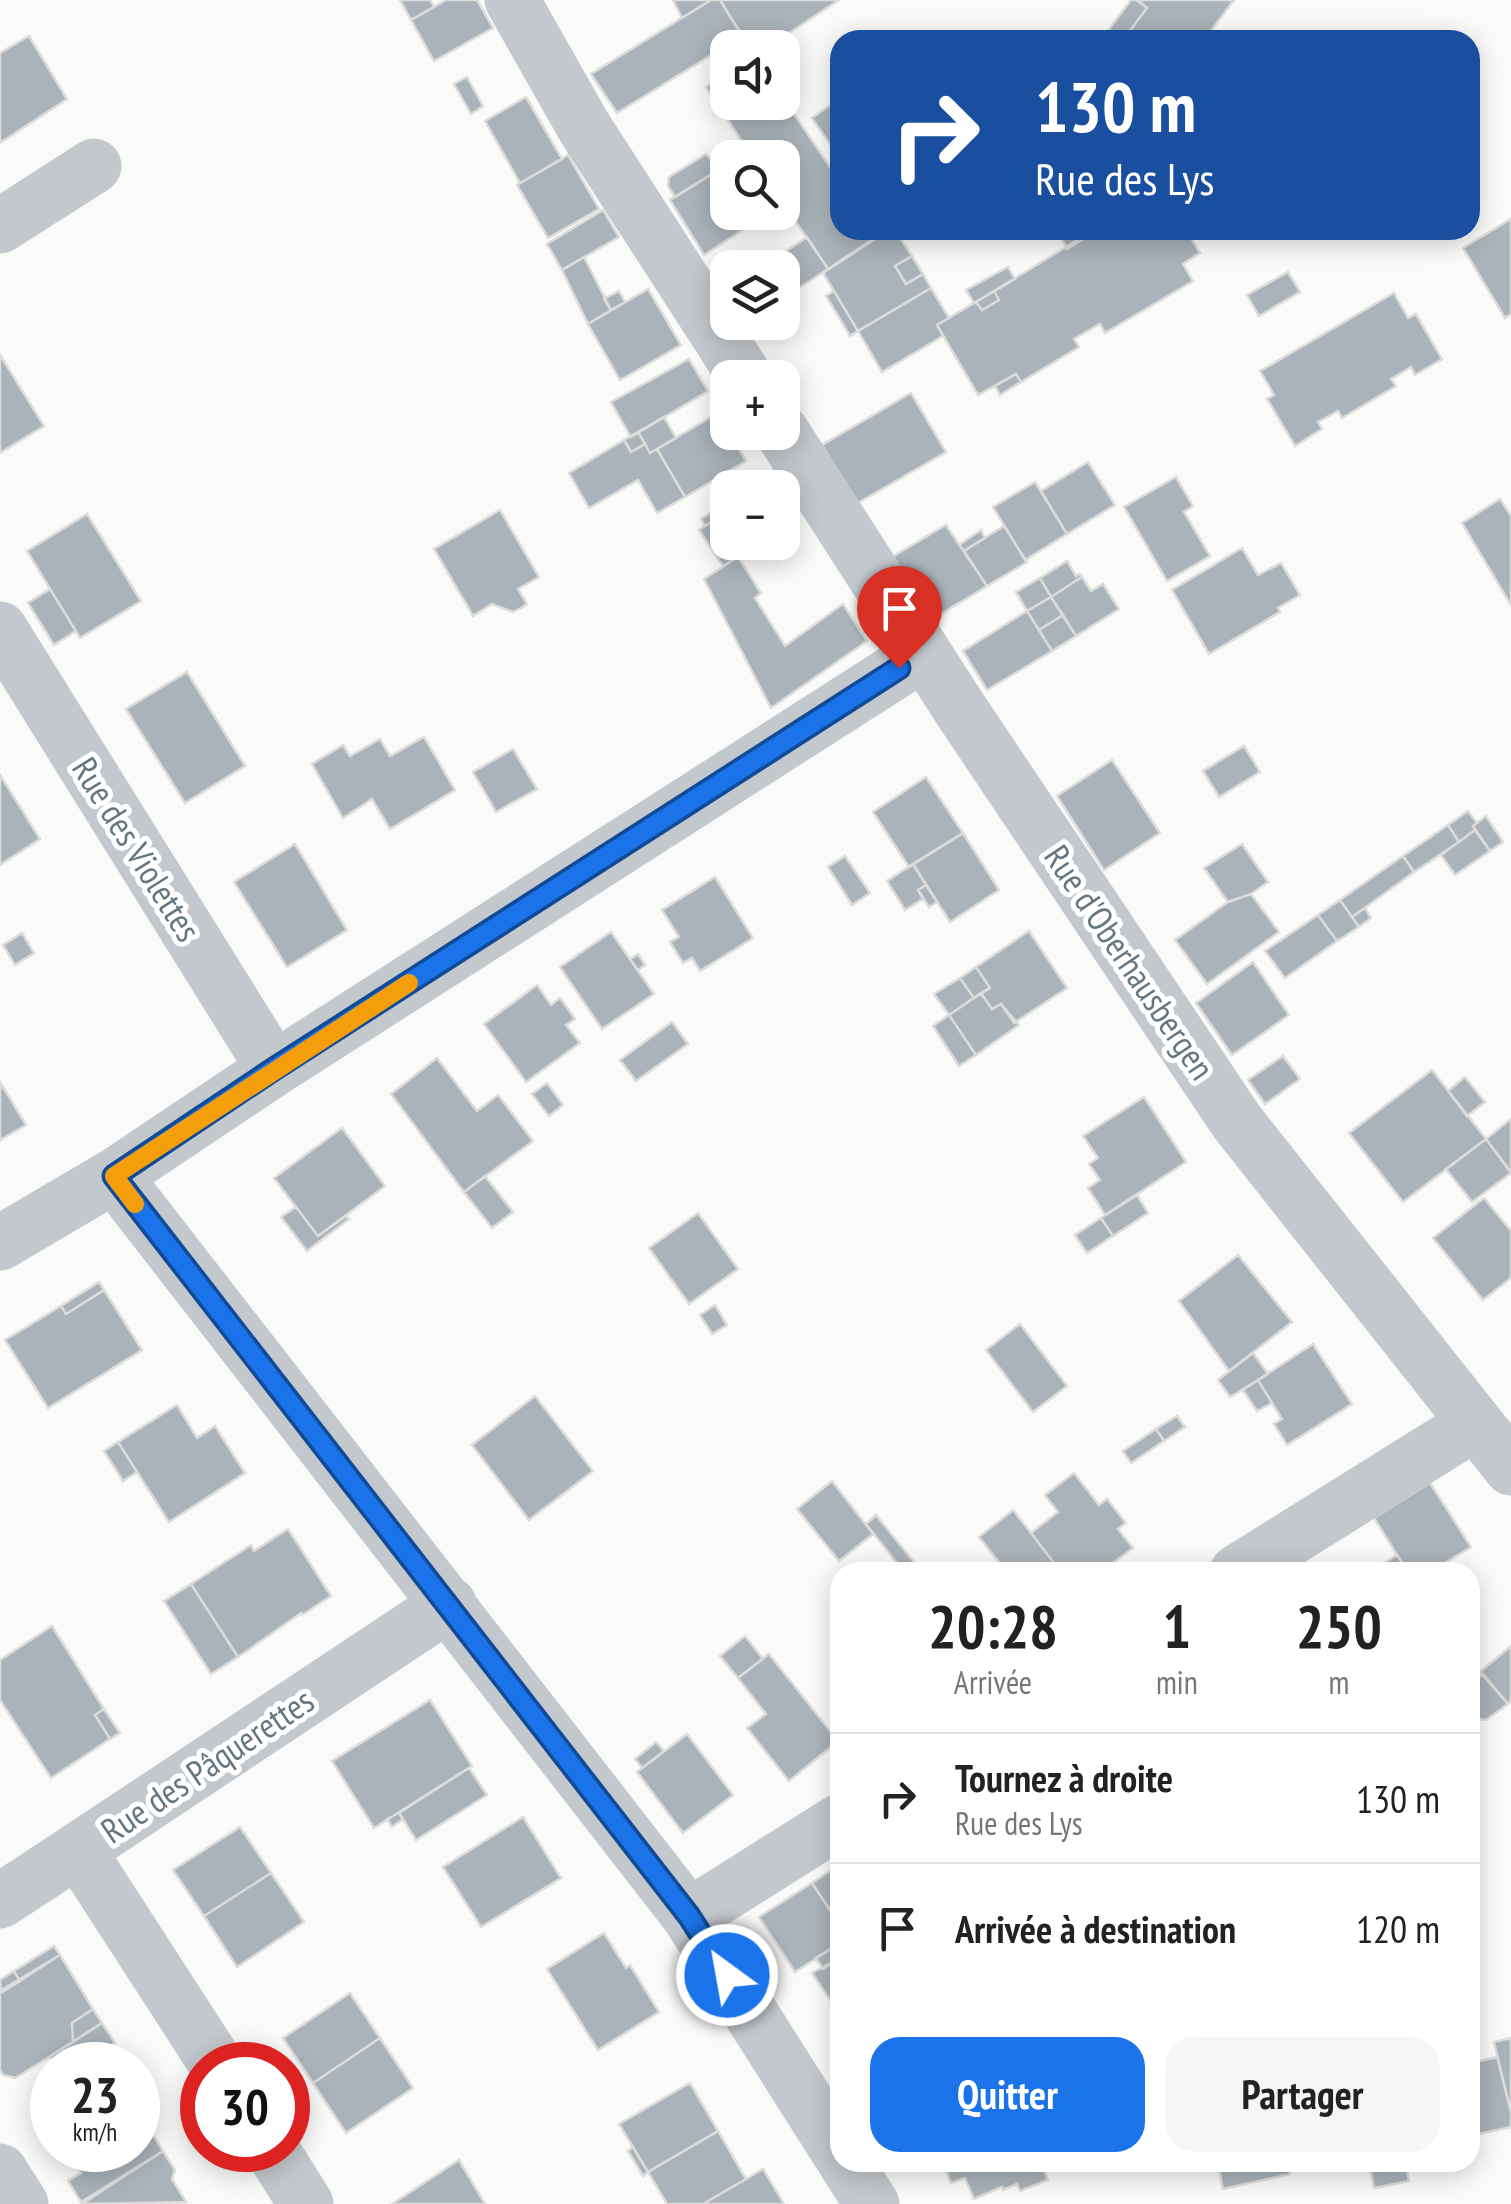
<!DOCTYPE html>
<html lang="fr">
<head>
<meta charset="utf-8">
<style>
  body { margin:0; font-family:"PT Sans Narrow",sans-serif; background:#f6f6f6; color:#222; height:100vh; display:flex; flex-direction:column; font-size:38px; white-space:nowrap }
  * { box-sizing:border-box; margin:0 }
  p { font-size:32px; color:#767676 }
  .icon { flex:none; width:55px; height:55px; fill:none; stroke:currentColor; stroke-width:2; stroke-linecap:round; stroke-linejoin:round }
  .map { position:relative; flex:1; overflow:hidden }
  .details { position:absolute; left:830px; top:1562px; width:650px; height:610px; display:flex; flex-direction:column; background:#fff; border-radius:30px; box-shadow:0 5px 25px #0003 }
  .details>* { flex:none }
  .guide { position:absolute; left:830px; top:30px; width:650px; height:210px; border-radius:30px; box-shadow:0 5px 25px #0003; background:#1a4fa0; color:#fff; overflow:hidden }
  .fabs { position:absolute; left:710px; top:30px; display:grid; gap:20px }
  .fabs a { display:grid; place-items:center; width:90px; height:90px; border-radius:20px; background:#fff; box-shadow:0 5px 25px #0003; font-size:50px }
  .speed { position:absolute; left:30px; top:2042px; display:flex; gap:20px; font-size:50px; font-weight:700; text-align:center }
  .speed>* { display:grid; place-content:center; width:130px; height:130px; border-radius:50%; background:#fff; box-shadow:0 5px 25px #0003; line-height:1 }
  .speed small { font-size:25px; font-weight:400 }
  .speed .limit { border:15px solid #d22; background:#fff; color:#111 }
  .pin { position:absolute; display:grid; place-items:center; width:85px; height:85px; color:#fff; margin:-102px -42px; border-radius:50% 50% 50% 0; rotate:-45deg; box-shadow:0 0 10px #0007 }
  .pin .icon { rotate:45deg }
  .me { position:absolute; width:110px; margin:-55px; rotate:328deg; stroke-linejoin:round; filter:drop-shadow(0 0 8px #0008) }
  .turn { display:flex; align-items:center; gap:35px; height:210px; padding:0 40px; font-size:45px }
  .turn .icon { width:130px; height:130px; stroke-width:2.5 }
  .turn b { display:block; font-size:70px; line-height:85px }
  .eta { display:flex; justify-content:space-evenly; align-items:center; height:170px; text-align:center }
  .eta b { font-size:60px; font-weight:700; line-height:70px }
  .primary-button { display:flex; gap:20px; margin-top:auto; padding:20px 40px }
  .primary-button a { flex:1; height:115px; border-radius:30px; background:#1a73e8; color:#fff; font-size:40px; font-weight:700; line-height:115px; text-align:center }
  .primary-button a+a { background:#f6f6f6; color:#222 }
  ul { padding:0; list-style:none }
  li { display:flex; align-items:center; gap:30px; height:130px; padding:0 40px; border-top:2px solid #e0e0e0 }
  li div { flex:1 }
  li b { display:block; font-size:38px }
  li em { font-style:normal }
  .map>svg:first-child { display:block }
  .building { fill:#aab3b9; stroke:#dcdcda; stroke-width:2.5 }
  .lines { fill:none; stroke-linecap:round; stroke-linejoin:round }
  .minor { stroke:#c3c8cc; stroke-width:55 }
  .route-casing { stroke:#114b97; stroke-width:25 }
  .route { stroke:#1a73e8; stroke-width:18 }
  .slow { stroke:#f59e0b; stroke-width:18 }
  .labels { text-anchor:middle; dominant-baseline:central; stroke-width:10; stroke-linejoin:round; paint-order:stroke }
  .street-label { font-size:35px; fill:#657683; stroke:#fff }
</style>
</head>
<body>
<div class="map">
<svg width="1511" height="2204" viewBox="0 0 1511 2204">
  <rect width="100%" height="100%" fill="#fafaf8"/>
  <path class="building" d="M 400,0 L 430,0 L 434,7 L 411,20 Z
    M 446,0 L 477,0 L 493,28 L 434,61 L 411,20 Z
    M 673,0 L 711,0 L 682,18 Z
    M 711,0 L 720,0 L 742,36 L 617,113 L 591,74 Z
    M 720,0 L 839,0 L 766,48 L 750,48 Z
    M 1131,0 L 1136,0 L 1147,8 L 1123,40 L 1101,40 Z
    M 1138,0 L 1234,0 L 1204,40 L 1123,40 L 1147,8 Z
    M 29,36 L 67,99 L 0,143 L 0,53 Z
    M 728,73 L 728,102 L 782,102 L 782,96 L 840,182 L 840,230 L 872,230 L 876,237 L 828,269 L 782,201 L 782,158 L 753,158 L 706,87 Z
    M 467,77 L 483,106 L 471,114 L 454,84 Z
    M 526,97 L 562,159 L 520,183 L 485,121 Z
    M 840,98 L 840,159 L 812,118 Z
    M 706,154 L 720,169 L 675,197 L 668,186 L 669,177 Z
    M 568,155 L 599,209 L 548,238 L 517,185 Z
    M 725,166 L 728,171 L 728,212 L 753,212 L 758,220 L 704,255 L 670,200 Z
    M 603,210 L 619,237 L 562,270 L 547,244 Z
    M 1511,219 L 1511,314 L 1505,318 L 1463,248 Z
    M 889,230 L 895,230 L 912,256 L 895,266 L 906,284 L 923,274 L 931,288 L 858,331 L 823,273 Z
    M 1070,230 L 1094,230 L 1095,232 L 1067,249 L 1060,236 Z
    M 1094,230 L 1186,230 L 1200,253 L 1183,264 L 1193,281 L 1105,333 L 1100,324 L 1074,339 L 1079,347 L 1021,382 L 1016,374 L 978,395 L 937,325 L 976,302 L 982,310 L 999,300 L 994,291 Z
    M 807,237 L 828,269 L 782,299 L 782,268 L 761,268 Z
    M 912,256 L 923,274 L 906,284 L 895,266 Z
    M 584,257 L 611,310 L 588,324 L 562,270 Z
    M 1008,267 L 1015,279 L 974,303 L 966,290 Z
    M 1288,272 L 1300,292 L 1259,316 L 1247,295 Z
    M 931,288 L 949,318 L 937,325 L 943,336 L 882,372 L 858,331 Z
    M 648,289 L 681,345 L 620,380 L 588,324 Z
    M 619,291 L 625,302 L 611,310 L 604,299 Z
    M 834,291 L 858,331 L 850,336 L 826,296 Z
    M 994,291 L 999,300 L 982,310 L 976,302 Z
    M 1394,293 L 1408,318 L 1416,314 L 1442,359 L 1415,375 L 1411,367 L 1391,379 L 1396,386 L 1342,418 L 1338,411 L 1318,422 L 1322,429 L 1295,446 L 1267,399 L 1274,395 L 1260,371 Z
    M 0,355 L 44,426 L 0,453 Z
    M 689,359 L 708,391 L 631,437 L 611,402 Z
    M 1016,374 L 1021,382 L 1000,395 L 995,386 Z
    M 911,393 L 946,452 L 856,504 L 822,445 Z
    M 718,413 L 746,461 L 685,497 L 657,449 Z
    M 664,417 L 676,438 L 650,453 L 638,432 Z
    M 638,432 L 645,444 L 631,452 L 624,440 Z
    M 624,440 L 631,452 L 645,444 L 650,453 L 657,449 L 685,497 L 657,513 L 638,480 L 589,508 L 569,473 Z
    M 1088,462 L 1115,505 L 1067,534 L 1041,491 Z
    M 1176,477 L 1193,506 L 1184,512 L 1210,556 L 1167,581 L 1124,507 Z
    M 1035,482 L 1067,534 L 1025,560 L 993,507 Z
    M 1500,499 L 1511,516 L 1511,605 L 1462,523 Z
    M 728,502 L 728,511 L 705,526 L 701,519 Z
    M 500,510 L 539,577 L 518,589 L 527,604 L 521,608 L 513,612 L 492,604 L 473,616 L 434,549 Z
    M 728,511 L 728,542 L 759,542 L 723,566 L 699,530 Z
    M 87,514 L 141,601 L 80,638 L 27,551 Z
    M 946,525 L 987,586 L 934,618 L 892,557 Z
    M 1004,526 L 1027,562 L 987,586 L 964,551 Z
    M 981,530 L 985,538 L 964,551 L 959,545 Z
    M 1242,548 L 1258,575 L 1281,563 L 1300,595 L 1278,608 L 1280,612 L 1209,654 L 1172,590 Z
    M 738,557 L 761,593 L 755,598 L 785,646 L 843,604 L 867,641 L 771,708 L 704,579 Z
    M 1067,561 L 1076,576 L 1080,574 L 1082,577 L 1051,597 L 1040,578 Z
    M 1082,577 L 1091,591 L 1103,584 L 1119,609 L 1076,636 L 1051,597 Z
    M 1040,578 L 1051,597 L 1027,611 L 1016,592 Z
    M 50,589 L 76,631 L 54,645 L 28,603 Z
    M 1051,597 L 1063,615 L 1039,630 L 1027,611 Z
    M 1027,611 L 1052,651 L 987,690 L 963,651 Z
    M 1063,615 L 1076,636 L 1052,651 L 1039,630 Z
    M 187,672 L 245,766 L 185,803 L 126,709 Z
    M 424,737 L 455,790 L 390,829 L 372,799 L 343,818 L 312,764 L 343,745 L 350,756 L 380,739 L 390,756 Z
    M 1244,746 L 1260,772 L 1219,797 L 1203,771 Z
    M 513,749 L 537,789 L 496,812 L 473,772 Z
    M 1112,760 L 1160,833 L 1104,870 L 1057,796 Z
    M 0,775 L 40,839 L 0,865 Z
    M 926,777 L 963,833 L 909,867 L 873,812 Z
    M 1468,811 L 1477,823 L 1473,826 L 1475,830 L 1459,842 L 1448,825 Z
    M 1486,816 L 1503,842 L 1490,851 L 1473,826 Z
    M 1448,825 L 1459,842 L 1414,872 L 1403,856 Z
    M 1475,830 L 1490,851 L 1455,875 L 1441,855 Z
    M 963,833 L 999,890 L 950,922 L 913,864 Z
    M 295,844 L 347,930 L 287,967 L 234,882 Z
    M 1242,844 L 1268,882 L 1251,894 L 1228,902 L 1204,868 Z
    M 845,856 L 870,893 L 852,905 L 828,867 Z
    M 1403,856 L 1414,872 L 1352,917 L 1340,900 Z
    M 913,864 L 926,885 L 918,890 L 923,899 L 905,910 L 887,881 Z
    M 715,877 L 753,938 L 700,971 L 692,958 L 683,963 L 670,942 L 679,937 L 662,910 Z
    M 926,885 L 937,902 L 929,907 L 918,890 Z
    M 1251,894 L 1279,932 L 1207,984 L 1175,940 L 1228,902 Z
    M 1340,900 L 1359,927 L 1337,941 L 1318,915 Z
    M 1365,908 L 1371,918 L 1359,927 L 1352,917 Z
    M 1318,915 L 1337,941 L 1285,978 L 1265,951 Z
    M 1029,931 L 1067,988 L 1014,1023 L 1001,1004 L 992,1009 L 981,993 L 990,988 L 976,967 Z
    M 611,932 L 654,994 L 602,1029 L 560,967 Z
    M 22,933 L 34,953 L 15,965 L 3,945 Z
    M 638,954 L 645,965 L 638,970 L 630,959 Z
    M 1253,962 L 1289,1015 L 1232,1055 L 1196,1003 Z
    M 976,967 L 990,988 L 974,998 L 960,978 Z
    M 960,978 L 974,998 L 949,1015 L 934,994 Z
    M 537,985 L 551,1005 L 560,998 L 575,1019 L 566,1025 L 580,1043 L 526,1082 L 484,1024 Z
    M 981,993 L 992,1009 L 1001,1004 L 1019,1025 L 976,1055 L 949,1015 Z
    M 949,1015 L 976,1055 L 959,1066 L 933,1026 Z
    M 672,1022 L 688,1044 L 636,1081 L 620,1060 Z
    M 1283,1056 L 1300,1079 L 1265,1104 L 1248,1080 Z
    M 437,1058 L 477,1111 L 498,1095 L 533,1141 L 464,1192 L 391,1094 Z
    M 1432,1070 L 1486,1139 L 1403,1202 L 1349,1133 Z
    M 1465,1077 L 1485,1102 L 1467,1116 L 1448,1091 Z
    M 0,1082 L 26,1125 L 0,1140 Z
    M 547,1083 L 563,1105 L 549,1116 L 532,1094 Z
    M 1144,1097 L 1186,1162 L 1105,1215 L 1088,1188 L 1100,1180 L 1089,1164 L 1098,1158 L 1083,1136 Z
    M 1511,1119 L 1511,1172 L 1486,1139 Z
    M 342,1128 L 385,1186 L 318,1236 L 274,1178 Z
    M 1486,1139 L 1511,1173 L 1472,1202 L 1446,1169 Z
    M 485,1176 L 513,1212 L 492,1228 L 464,1192 Z
    M 1137,1195 L 1148,1213 L 1113,1236 L 1101,1218 Z
    M 1484,1198 L 1511,1231 L 1511,1278 L 1483,1300 L 1433,1238 Z
    M 296,1207 L 318,1236 L 346,1216 L 349,1219 L 307,1251 L 281,1217 Z
    M 698,1213 L 738,1269 L 689,1304 L 649,1248 Z
    M 1101,1218 L 1113,1236 L 1087,1253 L 1075,1235 Z
    M 1238,1255 L 1292,1322 L 1229,1371 L 1179,1301 Z
    M 99,1282 L 104,1290 L 66,1314 L 61,1306 Z
    M 104,1290 L 142,1350 L 48,1408 L 5,1340 L 61,1306 L 66,1314 Z
    M 715,1305 L 727,1325 L 712,1334 L 700,1315 Z
    M 1020,1324 L 1067,1386 L 1033,1412 L 986,1350 Z
    M 1313,1344 L 1352,1404 L 1287,1445 L 1274,1424 L 1282,1419 L 1258,1380 Z
    M 1253,1353 L 1268,1374 L 1230,1397 L 1218,1380 Z
    M 1258,1380 L 1272,1403 L 1257,1411 L 1243,1390 Z
    M 535,1396 L 593,1471 L 529,1520 L 472,1445 Z
    M 177,1405 L 197,1438 L 215,1426 L 245,1473 L 169,1522 L 118,1442 Z
    M 1177,1416 L 1185,1427 L 1164,1441 L 1156,1429 Z
    M 1156,1429 L 1164,1441 L 1131,1463 L 1123,1451 Z
    M 118,1442 L 137,1472 L 123,1481 L 104,1451 Z
    M 1074,1473 L 1099,1505 L 1107,1499 L 1126,1523 L 1118,1529 L 1133,1548 L 1101,1572 L 1061,1572 L 1031,1533 L 1058,1512 L 1045,1495 Z
    M 832,1481 L 873,1534 L 839,1561 L 797,1509 Z
    M 1430,1483 L 1471,1547 L 1430,1572 L 1408,1572 L 1374,1518 Z
    M 1013,1510 L 1031,1533 L 1061,1572 L 991,1572 L 1001,1565 L 979,1537 Z
    M 876,1515 L 922,1572 L 904,1572 L 866,1524 Z
    M 288,1529 L 331,1596 L 302,1615 L 301,1613 L 238,1657 L 191,1584 L 251,1545 L 254,1551 Z
    M 1397,1555 L 1404,1566 L 1394,1572 L 1370,1572 Z
    M 191,1584 L 238,1657 L 211,1674 L 164,1601 Z
    M 52,1626 L 104,1709 L 95,1715 L 110,1739 L 51,1778 L 0,1700 L 0,1660 Z
    M 745,1636 L 763,1659 L 738,1678 L 720,1656 Z
    M 1511,1646 L 1511,1701 L 1508,1704 L 1480,1672 Z
    M 769,1654 L 838,1741 L 789,1781 L 747,1728 L 766,1714 L 738,1678 Z
    M 1483,1674 L 1508,1704 L 1486,1720 L 1478,1719 L 1470,1709 L 1470,1684 Z
    M 430,1700 L 472,1766 L 374,1828 L 332,1761 Z
    M 104,1709 L 120,1733 L 110,1739 L 95,1715 Z
    M 687,1734 L 733,1795 L 683,1833 L 637,1772 Z
    M 656,1742 L 664,1751 L 642,1768 L 635,1759 Z
    M 469,1768 L 487,1795 L 416,1840 L 399,1813 Z
    M 399,1813 L 403,1819 L 392,1827 L 387,1819 Z
    M 523,1817 L 561,1878 L 481,1927 L 443,1867 Z
    M 240,1827 L 271,1873 L 204,1916 L 173,1870 Z
    M 840,1864 L 840,1925 L 812,1883 Z
    M 271,1873 L 304,1922 L 237,1967 L 204,1916 Z
    M 812,1883 L 840,1925 L 840,1943 L 795,1972 L 759,1917 Z
    M 604,1933 L 626,1968 L 630,1965 L 659,2012 L 598,2050 L 547,1969 Z
    M 838,1944 L 840,1958 L 823,1969 L 816,1958 Z
    M 54,1946 L 60,1955 L 20,1981 L 14,1971 Z
    M 60,1955 L 93,2009 L 72,2023 L 73,2042 L 15,2078 L 3,2075 L 0,2069 L 0,1991 Z
    M 840,1958 L 840,1993 L 830,2000 L 812,1973 Z
    M 14,1971 L 20,1981 L 1,1993 L 0,1980 Z
    M 350,1993 L 380,2038 L 313,2083 L 283,2038 Z
    M 93,2009 L 102,2023 L 73,2042 L 72,2023 Z
    M 102,2023 L 115,2043 L 80,2065 L 56,2065 L 50,2056 Z
    M 380,2038 L 413,2088 L 346,2133 L 313,2083 Z
    M 1511,2038 L 1511,2104 L 1509,2104 L 1494,2042 Z
    M 1497,2057 L 1511,2112 L 1511,2127 L 1479,2134 L 1470,2098 L 1470,2063 Z
    M 690,2083 L 718,2131 L 648,2172 L 619,2124 Z
    M 138,2126 L 140,2129 L 150,2130 L 163,2151 L 81,2202 L 68,2181 L 81,2173 L 66,2150 L 138,2150 Z
    M 718,2131 L 746,2179 L 703,2204 L 667,2204 L 648,2172 Z
    M 633,2147 L 648,2172 L 643,2176 L 628,2151 Z
    M 163,2151 L 175,2170 L 172,2179 L 186,2202 L 82,2204 Z
    M 459,2160 L 485,2204 L 392,2204 Z
    M 938,2162 L 1041,2162 L 1048,2180 L 1020,2191 L 1017,2184 L 1003,2190 L 1002,2187 L 974,2199 L 965,2178 L 951,2183 L 945,2168 L 941,2169 Z
    M 1287,2162 L 1290,2174 L 1223,2189 L 1218,2164 Z
    M 1369,2162 L 1405,2162 L 1409,2181 L 1374,2188 Z
    M 763,2169 L 784,2204 L 703,2204 L 746,2179 Z"/>
  <g class="lines">
    <path class="minor" d="M 512,0 L 584,127 L 746,378
      M 0,226 L 94,166
      M 782,432 L 960,709 L 1237,1122 L 1511,1468
      M 0,629 L 274,1069
      M 114,1176 L 689,1916 L 840,2154
      M 0,1243 L 114,1176 L 274,1069 L 924,653
      M 1237,1572 L 1474,1424
      M 0,1901 L 78,1850
      M 689,1916 L 840,1821
      M 217,2065 L 78,1850 L 449,1604
      M 272,2150 L 306,2204
      M 845,2162 L 872,2204
      M 0,2171 L 21,2204"/>
  </g>
  <g class="lines">
    <g class="route-casing">
      <path id="route" d="M 727,1975 L 689,1916 L 114,1176 L 274,1069 L 899,668"/>
    </g>
    <use href="#route" class="route"/>
    <path class="slow" d="M 135,1204 L 114,1176 L 409,983"/>
  </g>
  <g class="labels">
    <g class="street-label">
      <text transform="translate(137 849) rotate(58)">Rue des Violettes</text>
      <text transform="translate(1130 962) rotate(56)">Rue d'Oberhausbergen</text>
      <text transform="translate(207 1765) rotate(-34)">Rue des Pâquerettes</text>
    </g>
  </g>
</svg>
<div class="fabs">
<a><svg class="icon" aria-label="sound" viewBox="0 0 24 24"><path d="M4 9h4l5-4v14l-5-4H4zM17 9q2 3 0 6"/></svg></a>
<a><svg class="icon" aria-label="search" viewBox="0 0 24 24"><circle cx="10" cy="10" r="6"/><path d="M15 15l6 6"/></svg></a>
<a><svg class="icon" aria-label="layers" viewBox="0 0 24 24"><path d="M12 4l9 5-9 5-9-5zM3 14l9 5 9-5"/></svg></a>
<a>+</a>
<a>−</a>
</div>
<div class="speed"><div>23<small>km/h</small></div><div class="limit">30</div></div>
<div class="pin" style="left:899px;top:668px;background:#d93025"><svg class="icon" aria-label="arrive" viewBox="0 0 24 24"><path d="M6 21V4h12l-3 4 3 4H6"/></svg></div>
<svg class="me" style="left:727px;top:1975px" viewBox="-20 -20 40 40"><circle r="17" fill="#1a73e8" stroke="#fff" stroke-width="3"/><path d="M0-11L8 9 0 5-8 9z" fill="#fff"/></svg>
<div class="guide">
<div class="turn"><svg class="icon" aria-label="right" viewBox="0 0 24 24"><path d="M7 20v-9h11M14 6l5 5-5 5"/></svg><div><b>130 m</b>Rue des Lys</div></div>
</div>
<section class="details">
<div class="eta">
<div><b>20:28</b><p>Arrivée</p></div>
<div><b>1</b><p>min</p></div>
<div><b>250</b><p>m</p></div>
</div>
<ul>
<li><svg class="icon" aria-label="right" viewBox="0 0 24 24"><path d="M7 20v-9h11M14 6l5 5-5 5"/></svg><div><b>Tournez à droite</b><p>Rue des Lys</p></div><em>130 m</em></li>
<li><svg class="icon" aria-label="arrive" viewBox="0 0 24 24"><path d="M6 21V4h12l-3 4 3 4H6"/></svg><div><b>Arrivée à destination</b></div><em>120 m</em></li>
</ul>
<div class="primary-button"><a>Quitter</a><a>Partager</a></div>
</section>
</div>
</body>
</html>
